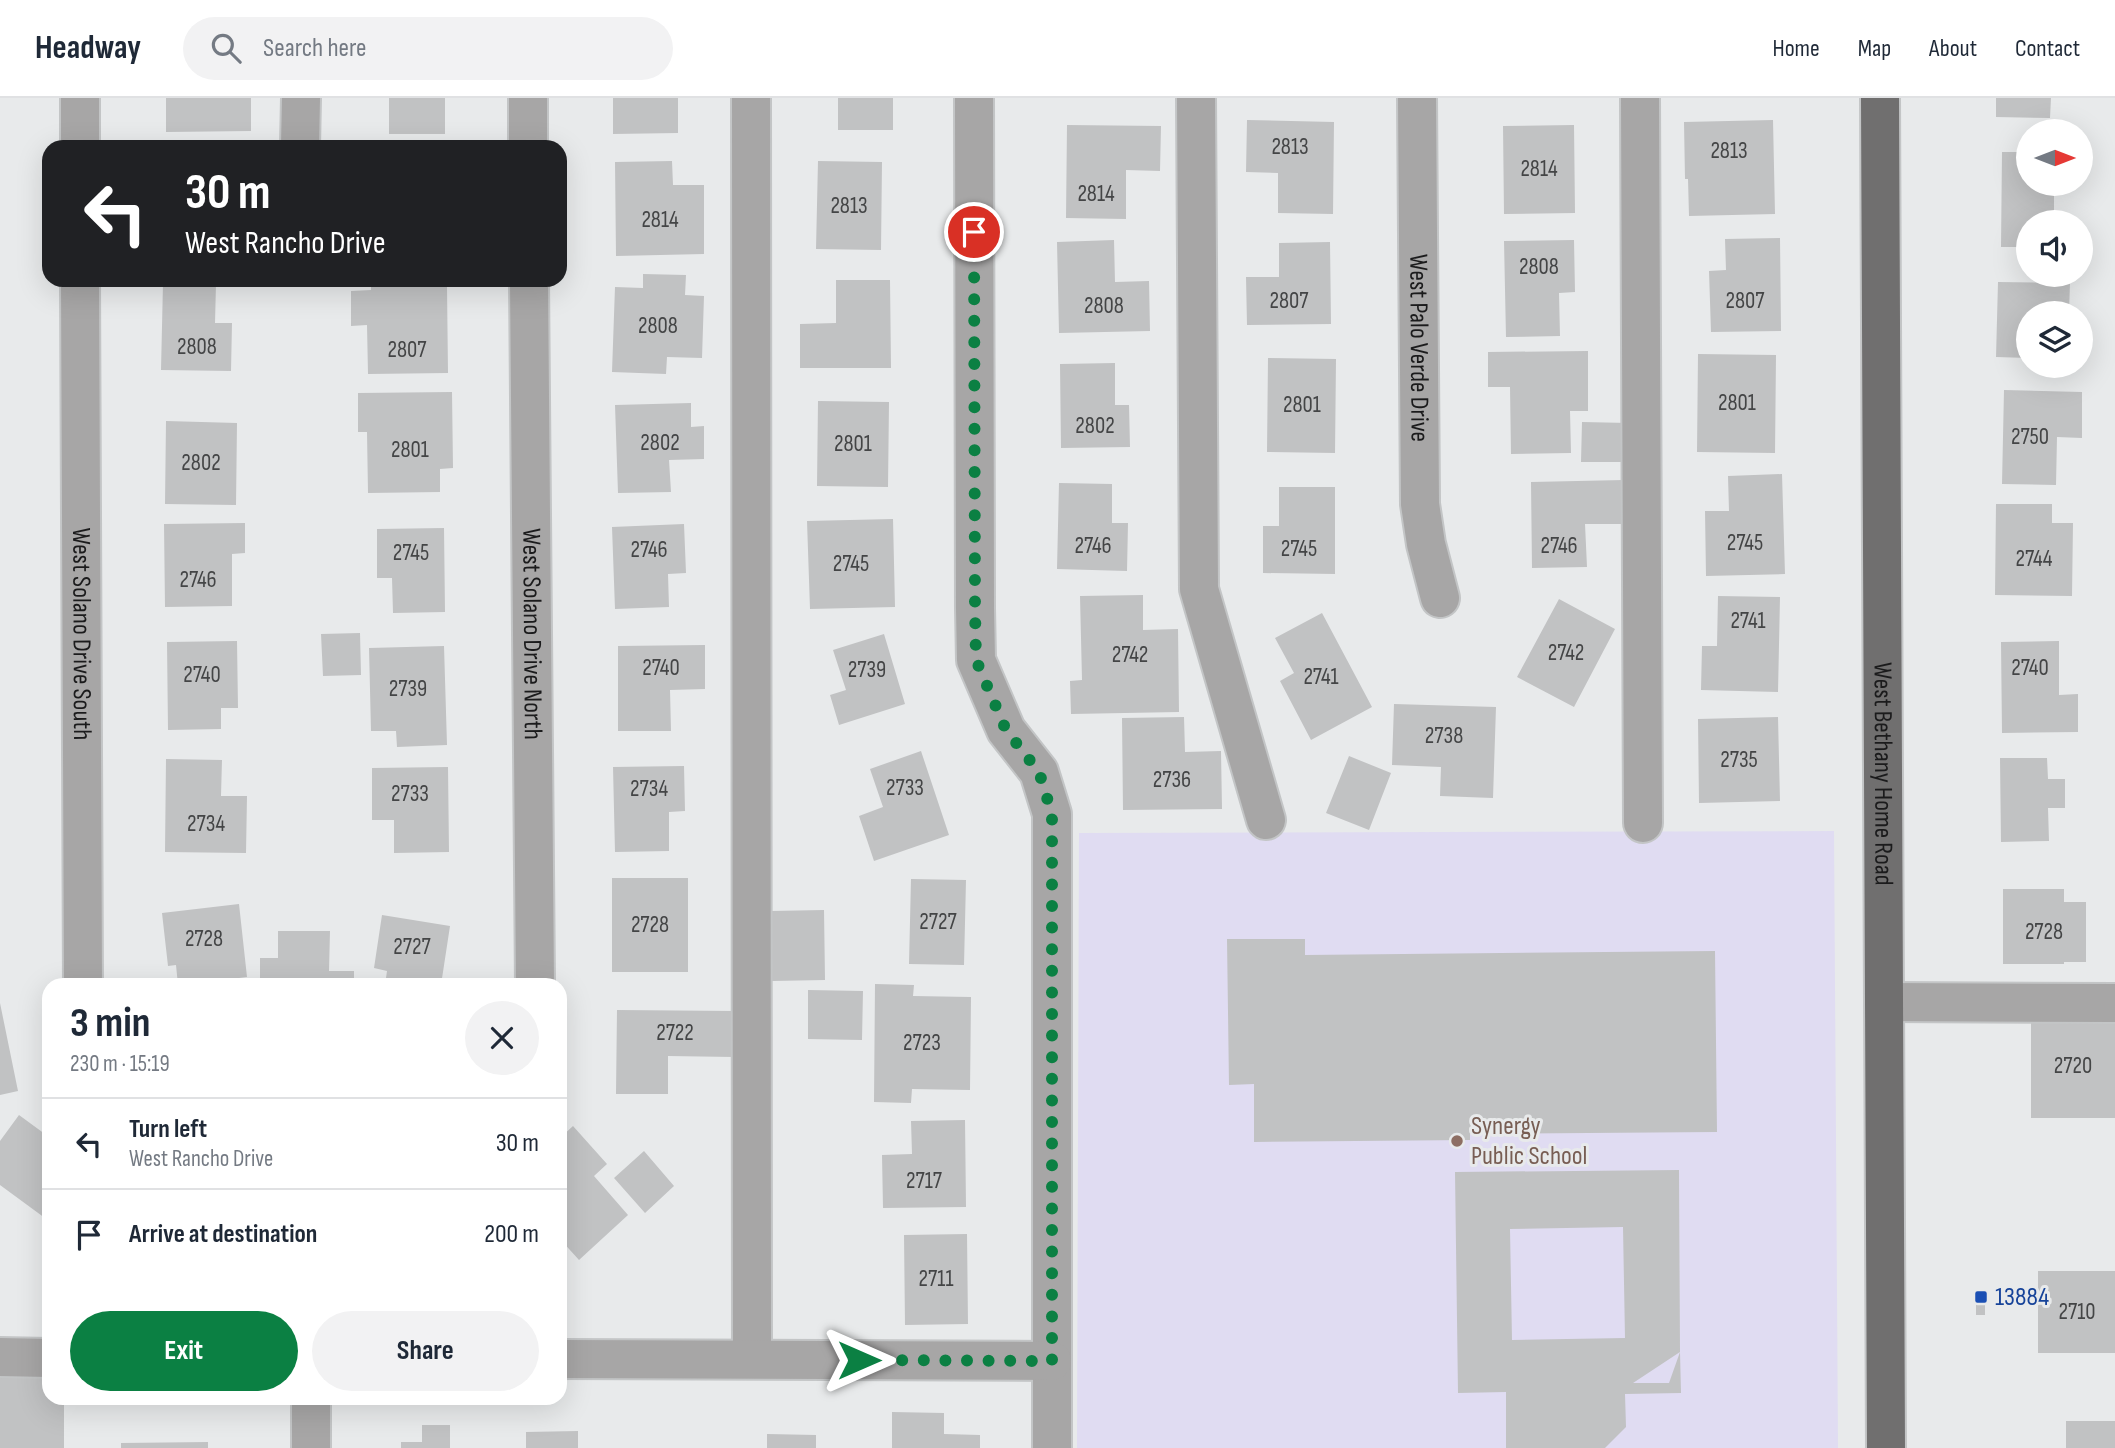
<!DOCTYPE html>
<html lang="en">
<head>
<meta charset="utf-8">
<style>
  body { margin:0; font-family:"Sofia Sans Condensed",sans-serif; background:#f2f2f3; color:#1f2937; height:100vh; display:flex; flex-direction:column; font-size:26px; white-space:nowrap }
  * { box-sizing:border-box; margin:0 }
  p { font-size:23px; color:#747a83 }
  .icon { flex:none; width:38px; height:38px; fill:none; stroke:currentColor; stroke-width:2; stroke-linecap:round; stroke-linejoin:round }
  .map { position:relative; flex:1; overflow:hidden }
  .sheet { position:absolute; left:42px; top:880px; width:525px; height:427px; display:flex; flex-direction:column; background:#fff; border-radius:21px; box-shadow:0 7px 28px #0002 }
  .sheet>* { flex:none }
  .guide { position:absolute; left:42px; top:42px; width:525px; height:147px; border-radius:21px; box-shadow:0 7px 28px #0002; background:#202124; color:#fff; overflow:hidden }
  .needle { width:46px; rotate:90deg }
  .controls { position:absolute; left:2016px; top:21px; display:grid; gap:14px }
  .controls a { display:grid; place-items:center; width:77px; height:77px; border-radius:50%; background:#fff; box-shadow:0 7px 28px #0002; font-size:35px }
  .pin { position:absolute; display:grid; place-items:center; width:60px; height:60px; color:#fff; margin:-30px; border:4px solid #fff; border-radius:50%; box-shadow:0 2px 7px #0007 }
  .me { position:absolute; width:77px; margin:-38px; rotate:90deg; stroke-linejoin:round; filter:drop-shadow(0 0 5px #0008) }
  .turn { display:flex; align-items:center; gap:24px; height:147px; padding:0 28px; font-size:32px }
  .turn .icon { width:91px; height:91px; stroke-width:2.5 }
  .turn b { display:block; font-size:49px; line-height:60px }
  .round { display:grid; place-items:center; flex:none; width:74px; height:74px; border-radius:37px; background:#f2f2f3 }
  .summary { display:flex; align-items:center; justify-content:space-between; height:119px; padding:0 28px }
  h1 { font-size:42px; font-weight:700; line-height:52px }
  .button { display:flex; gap:14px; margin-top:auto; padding:14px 28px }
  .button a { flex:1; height:80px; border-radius:42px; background:#0b8043; color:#fff; font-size:28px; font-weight:700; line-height:80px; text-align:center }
  .button a+a { background:#f2f2f3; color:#1f2937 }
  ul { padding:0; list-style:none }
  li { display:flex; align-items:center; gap:21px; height:91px; padding:0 28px; border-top:2px solid #e0e1e3 }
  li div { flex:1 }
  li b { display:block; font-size:26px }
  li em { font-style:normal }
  header { display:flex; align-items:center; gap:42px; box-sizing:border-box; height:98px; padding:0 35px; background:#fff; border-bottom:2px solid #e0e1e3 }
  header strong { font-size:33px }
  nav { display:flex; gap:38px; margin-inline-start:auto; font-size:24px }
  .search { width:490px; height:63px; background:#f2f2f3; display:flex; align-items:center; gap:18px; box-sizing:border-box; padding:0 24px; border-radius:38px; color:#747a83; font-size:26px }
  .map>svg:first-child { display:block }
  .education { fill:#e0dcf2 }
  .building { fill:#c1c2c3; fill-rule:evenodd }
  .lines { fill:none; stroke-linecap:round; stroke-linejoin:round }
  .minor-casing { stroke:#c3c5c6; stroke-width:42 }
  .major-casing { stroke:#c3c5c6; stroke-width:42 }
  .minor { stroke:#a7a6a6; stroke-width:38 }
  .major { stroke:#706f6f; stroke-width:38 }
  .route { stroke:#0b8043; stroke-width:12; stroke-dasharray:0 21.6 }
  .education-dot { fill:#8d6e63; stroke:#e8eaeb; stroke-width:2.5 }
  .transit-dot { fill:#1a4fb4; stroke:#e8eaeb; stroke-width:2.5 }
  .labels { text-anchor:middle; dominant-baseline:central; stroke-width:6; stroke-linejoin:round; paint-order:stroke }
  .number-label { font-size:23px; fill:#444546 }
  .street-label { font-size:26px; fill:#1b1b1c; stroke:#e8eaeb }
  .education-label { font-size:26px; fill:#785e54; stroke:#e8eaeb; text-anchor:start }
  .transit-label { font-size:26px; fill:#164399; stroke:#e8eaeb; text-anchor:start }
</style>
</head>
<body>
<header>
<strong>Headway</strong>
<div class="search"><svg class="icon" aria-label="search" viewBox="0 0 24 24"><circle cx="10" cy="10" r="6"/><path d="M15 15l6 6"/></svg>Search here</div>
<nav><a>Home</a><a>Map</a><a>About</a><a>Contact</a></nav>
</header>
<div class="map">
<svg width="2115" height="1350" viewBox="0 0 2115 1350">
  <rect width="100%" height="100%" fill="#e8eaeb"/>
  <path class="education" d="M 1834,733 L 1838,1350 L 1077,1350 L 1079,735 Z"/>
  <path class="building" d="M 166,0 L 251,0 L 251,33 L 166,34 Z
    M 389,0 L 445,0 L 445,36 L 389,36 Z
    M 613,0 L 678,0 L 678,35 L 613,36 Z
    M 838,0 L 893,0 L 893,32 L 838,32 Z
    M 1996,0 L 2051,0 L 2050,20 L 1996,19 Z
    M 1247,22 L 1334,24 L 1333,116 L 1278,115 L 1278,75 L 1246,74 Z
    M 1773,22 L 1775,116 L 1689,118 L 1688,81 L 1685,81 L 1684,24 Z
    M 1067,27 L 1161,28 L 1160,73 L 1126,72 L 1126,121 L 1066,120 Z
    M 1574,27 L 1575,115 L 1504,116 L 1503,28 Z
    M 2002,54 L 2028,54 L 2028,86 L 2054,86 L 2054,124 L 2028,124 L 2028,149 L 2001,149 Z
    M 672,63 L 673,87 L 704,87 L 704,156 L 616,158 L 615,64 Z
    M 818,63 L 882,64 L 881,152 L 816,151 Z
    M 1780,140 L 1781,233 L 1711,234 L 1709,173 L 1726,172 L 1725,141 Z
    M 1114,142 L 1115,184 L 1149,183 L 1150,233 L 1059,235 L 1057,144 Z
    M 1574,142 L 1575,194 L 1559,195 L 1560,238 L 1506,239 L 1504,143 Z
    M 1330,144 L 1331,226 L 1247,227 L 1246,179 L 1279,179 L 1279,145 Z
    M 643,176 L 686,177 L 685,197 L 704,198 L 702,260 L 667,259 L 666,276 L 612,274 L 615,189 L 643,190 Z
    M 371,182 L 401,182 L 401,189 L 447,189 L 448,275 L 368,276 L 367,227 L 351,228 L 351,193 L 371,192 Z
    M 836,182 L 890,182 L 891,270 L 800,270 L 800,226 L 836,225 Z
    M 1998,184 L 2070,185 L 2069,215 L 2028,215 L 2028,260 L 1996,259 Z
    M 163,185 L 216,186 L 215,225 L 232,225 L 231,273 L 161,272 Z
    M 1588,253 L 1588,313 L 1570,313 L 1571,355 L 1511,356 L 1510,289 L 1488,289 L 1488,254 Z
    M 1698,256 L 1776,257 L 1775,355 L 1697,354 Z
    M 1268,260 L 1336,261 L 1335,355 L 1267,354 Z
    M 1115,265 L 1115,307 L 1129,307 L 1130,349 L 1061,350 L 1060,266 Z
    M 2004,292 L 2082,294 L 2082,340 L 2057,339 L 2056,387 L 2002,386 Z
    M 452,294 L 453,370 L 440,371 L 440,394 L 368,395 L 367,334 L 358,334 L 358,295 Z
    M 818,303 L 889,304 L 888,389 L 817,388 Z
    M 691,305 L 691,329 L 704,328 L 704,361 L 669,362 L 671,394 L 618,395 L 615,307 Z
    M 166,323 L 237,325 L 236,407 L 165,406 Z
    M 1582,324 L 1629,325 L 1628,364 L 1581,364 Z
    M 1782,376 L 1785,476 L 1706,478 L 1705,413 L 1729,413 L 1728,378 Z
    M 1624,382 L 1625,426 L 1585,426 L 1587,469 L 1532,470 L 1531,384 Z
    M 1059,385 L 1112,386 L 1112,425 L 1128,425 L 1127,473 L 1057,471 Z
    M 1279,389 L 1335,389 L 1335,476 L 1263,475 L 1263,428 L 1279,428 Z
    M 1996,406 L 2052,406 L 2052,425 L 2073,425 L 2072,498 L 1995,497 Z
    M 893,421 L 895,509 L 810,511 L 807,423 Z
    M 245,425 L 245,455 L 232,456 L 232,508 L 165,509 L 164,426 Z
    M 684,426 L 686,475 L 668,476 L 669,509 L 615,511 L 612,429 Z
    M 444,430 L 445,514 L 393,515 L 392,480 L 377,480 L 377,431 Z
    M 1143,497 L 1143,532 L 1178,531 L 1179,614 L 1071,616 L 1070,583 L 1082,582 L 1080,498 Z
    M 1718,498 L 1780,499 L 1778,594 L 1701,592 L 1702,548 L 1717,548 Z
    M 1559,501 L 1615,531 L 1574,609 L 1517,579 Z
    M 1322,515 L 1372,609 L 1311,642 L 1280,583 L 1294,575 L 1275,540 Z
    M 360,535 L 361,577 L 323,578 L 321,536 Z
    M 884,536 L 905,606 L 839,627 L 830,597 L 846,592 L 833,552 Z
    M 237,543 L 238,610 L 221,610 L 221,631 L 168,632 L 167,544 Z
    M 2059,543 L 2059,597 L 2078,596 L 2078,634 L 2002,635 L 2001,544 Z
    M 705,547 L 705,591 L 670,592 L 671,633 L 618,633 L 618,548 Z
    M 444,548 L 447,647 L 397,649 L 396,633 L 371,633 L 369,550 Z
    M 1394,606 L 1496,609 L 1493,700 L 1440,698 L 1441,669 L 1392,667 Z
    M 1184,619 L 1185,654 L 1221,653 L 1222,711 L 1123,712 L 1122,620 Z
    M 1778,619 L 1780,703 L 1699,705 L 1698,621 Z
    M 921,653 L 949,737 L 874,763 L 859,718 L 883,709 L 870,671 Z
    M 1349,658 L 1391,675 L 1369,732 L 1326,715 Z
    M 2000,660 L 2047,660 L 2048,681 L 2065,681 L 2065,710 L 2048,710 L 2049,743 L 2001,744 Z
    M 166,661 L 222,662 L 221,698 L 247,698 L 246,755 L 165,754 Z
    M 684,668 L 685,713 L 669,714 L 669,753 L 615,754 L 613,669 Z
    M 448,669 L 449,754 L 394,755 L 394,722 L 372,722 L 372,670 Z
    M 612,780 L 688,780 L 688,874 L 612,874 Z
    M 911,781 L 966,782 L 964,867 L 909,866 Z
    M 2003,791 L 2064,791 L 2064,804 L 2086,804 L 2086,864 L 2064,864 L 2064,866 L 2003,866 Z
    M 239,806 L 247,879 L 231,881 L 231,887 L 178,887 L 176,867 L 168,868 L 162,815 Z
    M 824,812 L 825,882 L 772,883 L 771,813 Z
    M 382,817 L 450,828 L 441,887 L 385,887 L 387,873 L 374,870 Z
    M 278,833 L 330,833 L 329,873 L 354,873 L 354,887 L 260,887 L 260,860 L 278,860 Z
    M 1227,841 L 1305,841 L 1305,857 L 1715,853 L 1717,1034 L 1470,1036 L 1470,1042 L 1254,1044 L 1254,986 L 1229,987 Z
    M 875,886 L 914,887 L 913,898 L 971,899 L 970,992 L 912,991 L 911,1005 L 874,1004 Z
    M 808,892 L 863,893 L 862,942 L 808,941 Z
    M 0,905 L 18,993 L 0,997 Z
    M 617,912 L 734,913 L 734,959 L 668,958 L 668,996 L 616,996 Z
    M 2031,917 L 2115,917 L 2115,1020 L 2031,1020 Z
    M 19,1017 L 49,1039 L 49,1123 L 0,1087 L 0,1043 Z
    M 965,1022 L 966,1109 L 883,1110 L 882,1057 L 912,1056 L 911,1023 Z
    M 573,1028 L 607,1066 L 594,1078 L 628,1117 L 579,1162 L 560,1141 L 560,1040 Z
    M 644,1053 L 674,1088 L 645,1115 L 614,1080 Z
    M 1679,1072 L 1680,1254 L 1633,1285 L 1669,1285 L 1680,1254 L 1681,1295 L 1625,1296 L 1626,1329 L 1605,1350 L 1506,1350 L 1506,1294 L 1458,1295 L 1455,1074 ZM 1623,1129 L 1625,1240 L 1512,1242 L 1510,1131 Z
    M 967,1136 L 968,1226 L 905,1227 L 904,1137 Z
    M 2038,1173 L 2115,1173 L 2115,1255 L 2038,1255 Z
    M 1985,1193 L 1985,1217 L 1976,1217 L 1976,1194 Z
    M 0,1275 L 49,1275 L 49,1300 L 64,1300 L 64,1350 L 0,1350 Z
    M 892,1314 L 944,1315 L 944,1336 L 980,1337 L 980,1350 L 892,1350 Z
    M 2066,1323 L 2115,1323 L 2115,1350 L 2066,1350 Z
    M 422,1327 L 450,1327 L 450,1350 L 401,1350 L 401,1344 L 422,1344 Z
    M 578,1333 L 578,1350 L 526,1350 L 526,1334 Z
    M 767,1336 L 816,1337 L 816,1350 L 767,1350 Z
    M 208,1344 L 208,1350 L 121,1350 L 121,1345 Z"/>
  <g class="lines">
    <g class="minor-casing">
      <g id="minor">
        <path d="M 80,0 L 80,49"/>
        <path d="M 528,0 L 528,49"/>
        <path d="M 751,0 L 752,1261"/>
        <path d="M 974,0 L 975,510 L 976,562 L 1006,632 L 1039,674 L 1052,716 L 1052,1350"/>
        <path d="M 1196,0 L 1199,491 L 1266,722"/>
        <path id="s1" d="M 1417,0 L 1420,406 L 1426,446 L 1440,500"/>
        <path d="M 1640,0 L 1643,725"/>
        <path d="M 300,49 L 301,0"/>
        <path id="s2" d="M 80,182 L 83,887"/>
        <path id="s3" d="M 529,182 L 535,887"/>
        <path d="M 1884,904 L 2115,905"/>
        <path d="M 0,1259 L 49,1260"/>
        <path d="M 560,1261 L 1052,1263"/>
        <path d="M 311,1350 L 311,1300"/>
      </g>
    </g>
    <g class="major-casing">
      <g id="major">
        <path id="s4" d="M 1880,0 L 1886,1350"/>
      </g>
    </g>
    <use href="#minor" class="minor"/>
    <use href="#major" class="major"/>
  </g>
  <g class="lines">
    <path class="route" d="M 859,1262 L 1052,1263 L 1052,716 L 1039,674 L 1006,632 L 976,562 L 975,510 L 974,134"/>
  </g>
  <circle class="education-dot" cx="1457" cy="1043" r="7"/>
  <rect class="transit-dot" x="1974" y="1192" width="14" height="14" rx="3.5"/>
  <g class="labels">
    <g class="number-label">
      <text x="1290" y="49">2813</text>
      <text x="1729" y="53">2813</text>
      <text x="1539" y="71">2814</text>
      <text x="1096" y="96">2814</text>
      <text x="849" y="108">2813</text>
      <text x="660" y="122">2814</text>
      <text x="1539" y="169">2808</text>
      <text x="1289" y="203">2807</text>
      <text x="1745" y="203">2807</text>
      <text x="1104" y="208">2808</text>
      <text x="658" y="228">2808</text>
      <text x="197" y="249">2808</text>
      <text x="407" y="252">2807</text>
      <text x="1737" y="305">2801</text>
      <text x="1302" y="307">2801</text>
      <text x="1095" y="328">2802</text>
      <text x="2030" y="339">2750</text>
      <text x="660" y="345">2802</text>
      <text x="853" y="346">2801</text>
      <text x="410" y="352">2801</text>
      <text x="201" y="365">2802</text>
      <text x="1745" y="445">2745</text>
      <text x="1093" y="448">2746</text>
      <text x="1559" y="448">2746</text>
      <text x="1299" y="451">2745</text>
      <text x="649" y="452">2746</text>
      <text x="411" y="455">2745</text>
      <text x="2034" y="461">2744</text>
      <text x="851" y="466">2745</text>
      <text x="198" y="482">2746</text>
      <text x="1748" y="523">2741</text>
      <text x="1566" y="555">2742</text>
      <text x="1130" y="557">2742</text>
      <text x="661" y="570">2740</text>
      <text x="2030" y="570">2740</text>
      <text x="867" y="572">2739</text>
      <text x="202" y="577">2740</text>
      <text x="1321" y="579">2741</text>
      <text x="408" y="591">2739</text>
      <text x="1444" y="638">2738</text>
      <text x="1739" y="662">2735</text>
      <text x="1172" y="682">2736</text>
      <text x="905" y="690">2733</text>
      <text x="649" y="691">2734</text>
      <text x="410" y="696">2733</text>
      <text x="206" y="726">2734</text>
      <text x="938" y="824">2727</text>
      <text x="650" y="827">2728</text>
      <text x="2044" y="834">2728</text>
      <text x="204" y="841">2728</text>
      <text x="412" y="849">2727</text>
      <text x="675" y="935">2722</text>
      <text x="922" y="945">2723</text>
      <text x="2073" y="968">2720</text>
      <text x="924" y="1083">2717</text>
      <text x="936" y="1181">2711</text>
      <text x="2077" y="1214">2710</text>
    </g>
    <g class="street-label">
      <text stroke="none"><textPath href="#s1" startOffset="250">West Palo Verde Drive</textPath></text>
      <text stroke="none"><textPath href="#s2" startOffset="354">West Solano Drive South</textPath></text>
      <text stroke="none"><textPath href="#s3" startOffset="354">West Solano Drive North</textPath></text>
      <text stroke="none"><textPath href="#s4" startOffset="676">West Bethany Home Road</textPath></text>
    </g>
    <g class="education-label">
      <text x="1471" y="1028">Synergy<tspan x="1471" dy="30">Public School</tspan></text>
    </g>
    <g class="transit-label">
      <text x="1995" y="1199">13884</text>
    </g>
  </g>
</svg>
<div class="controls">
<a><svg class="needle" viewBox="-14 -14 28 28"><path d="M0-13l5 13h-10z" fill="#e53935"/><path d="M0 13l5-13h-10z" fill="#747a83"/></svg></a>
<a><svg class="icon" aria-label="sound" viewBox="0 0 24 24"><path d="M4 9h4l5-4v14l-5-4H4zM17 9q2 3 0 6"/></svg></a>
<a><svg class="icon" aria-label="layers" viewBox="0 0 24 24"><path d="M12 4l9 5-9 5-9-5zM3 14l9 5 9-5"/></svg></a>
</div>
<div class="pin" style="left:974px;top:134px;background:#d93025"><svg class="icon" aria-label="arrive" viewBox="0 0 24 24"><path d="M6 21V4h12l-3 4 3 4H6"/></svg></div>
<svg class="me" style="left:859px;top:1262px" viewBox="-20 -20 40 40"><path d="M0-17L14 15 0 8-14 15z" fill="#0b8043" stroke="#fff" stroke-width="4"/></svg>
<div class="guide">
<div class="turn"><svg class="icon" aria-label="left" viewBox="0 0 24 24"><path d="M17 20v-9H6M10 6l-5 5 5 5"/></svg><div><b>30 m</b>West Rancho Drive</div></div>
</div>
<section class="sheet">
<div class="summary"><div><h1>3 min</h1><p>230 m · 15:19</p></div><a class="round"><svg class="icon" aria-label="close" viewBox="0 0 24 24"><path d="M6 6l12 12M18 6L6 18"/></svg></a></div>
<ul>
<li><svg class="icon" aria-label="left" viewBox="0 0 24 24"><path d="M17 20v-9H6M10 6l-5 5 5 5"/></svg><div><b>Turn left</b><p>West Rancho Drive</p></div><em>30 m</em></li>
<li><svg class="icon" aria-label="arrive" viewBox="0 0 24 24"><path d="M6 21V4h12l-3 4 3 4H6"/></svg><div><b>Arrive at destination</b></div><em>200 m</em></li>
</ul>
<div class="button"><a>Exit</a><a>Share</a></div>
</section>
</div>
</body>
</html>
